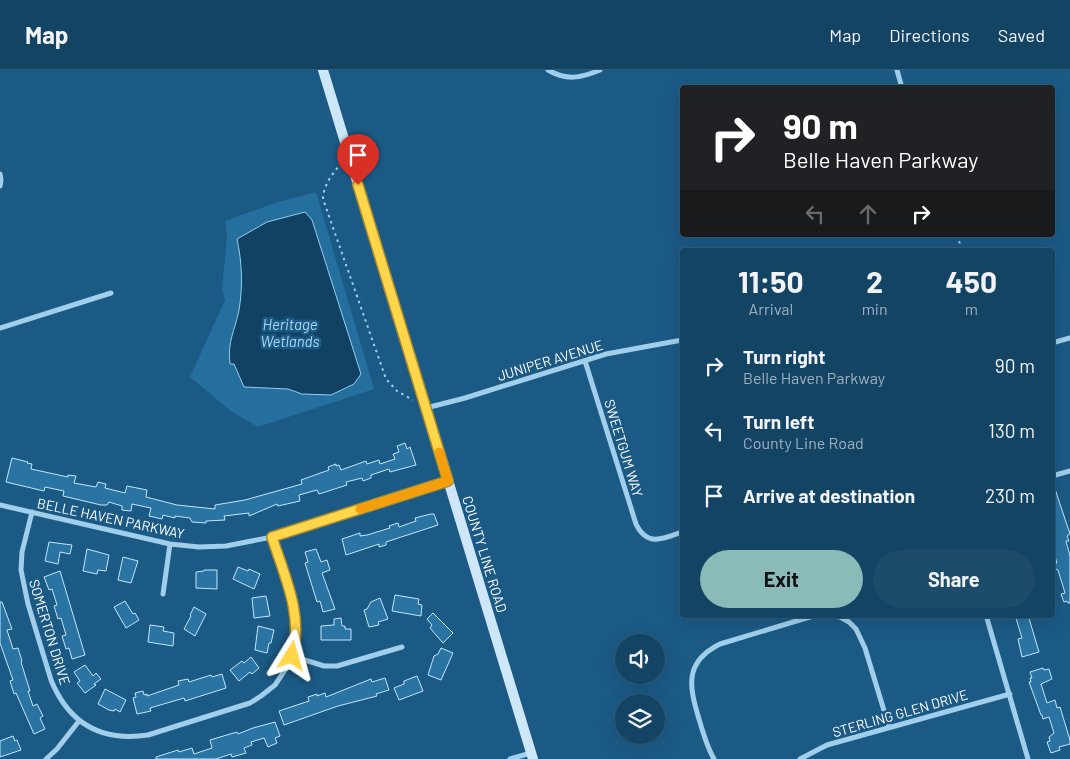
<!DOCTYPE html>
<html lang="en">
<head>
<meta charset="utf-8">
<style>
  body { margin:0; font-family:Barlow,sans-serif; background:#1d4b6a; color:#f1f3f6; height:100vh; display:flex; flex-direction:column; font-size:19px; white-space:nowrap }
  * { box-sizing:border-box; margin:0 }
  p { font-size:16px; color:#9db0bf }
  .icon { flex:none; width:28px; height:28px; fill:none; stroke:currentColor; stroke-width:2; stroke-linecap:round; stroke-linejoin:round }
  .map { position:relative; flex:1; overflow:hidden }
  .drawer { position:absolute; left:680px; top:178px; width:375px; height:370px; display:flex; flex-direction:column; background:#144464; border-radius:5px; box-shadow:0 5px 20px #0002,0 0 0 1px #335c78 }
  .drawer>* { flex:none }
  .banner { position:absolute; left:680px; top:15px; width:375px; height:152px; border-radius:5px; box-shadow:0 5px 20px #0002,0 0 0 1px #335c78; background:#202124; color:#fff; overflow:hidden }
  .tools { position:absolute; left:615px; top:564px; display:grid; gap:10px }
  .tools a { display:grid; place-items:center; width:50px; height:50px; border-radius:50%; background:#144464; box-shadow:0 5px 20px #0002,0 0 0 1px #335c78; font-size:25px }
  .pin { position:absolute; display:grid; place-items:center; width:42px; height:42px; color:#fff; margin:-51px -21px; border-radius:50% 50% 50% 0; rotate:-45deg; box-shadow:0 0 5px #0007 }
  .pin .icon { rotate:45deg }
  .me { position:absolute; width:55px; margin:-28px; rotate:8deg; stroke-linejoin:round; filter:drop-shadow(0 0 4px #0008) }
  .turn { display:flex; align-items:center; gap:18px; height:105px; padding:0 20px; font-size:22px }
  .turn .icon { width:65px; height:65px; stroke-width:2.5 }
  .turn b { display:block; font-size:35px; line-height:42px }
  .lanes { display:flex; align-items:center; height:48px; padding:0 20px; background:#0003; justify-content:center; gap:25px; direction:ltr }
  .lanes .off { opacity:.35 }
  .eta { display:flex; justify-content:space-evenly; align-items:center; height:85px; text-align:center }
  .eta b { font-size:30px; font-weight:700; line-height:35px }
  .primary-button { display:flex; gap:10px; margin-top:auto; padding:10px 20px }
  .primary-button a { flex:1; height:58px; border-radius:30px; background:#8bbbb9; color:#111; font-size:20px; font-weight:700; line-height:58px; text-align:center }
  .primary-button a+a { background:#1d4b6a; color:#f1f3f6 }
  ul { padding:0; list-style:none }
  li { display:flex; align-items:center; gap:15px; height:65px; padding:0 20px }
  li div { flex:1 }
  li b { display:block; font-size:19px }
  li em { font-style:normal }
  header { display:flex; align-items:center; gap:30px; box-sizing:border-box; height:70px; padding:0 25px; background:#144464; border-bottom:1px solid #335c78 }
  header strong { font-size:24px }
  nav { display:flex; gap:28px; margin-inline-start:auto; font-size:18px }
  .map>svg:first-child { display:block }
  .green { fill:#246f9e }
  .water { fill:#114263; stroke:#94ccee }
  .building { fill:#2974a3; stroke:#c6e5f8 }
  .lines { fill:none; stroke-linecap:round; stroke-linejoin:round }
  .path { stroke:#a1cfeb; stroke-width:2; stroke-dasharray:2.5 4; stroke-linecap:butt }
  .minor { stroke:#a1cfeb; stroke-width:5 }
  .secondary { stroke:#cde7f8; stroke-width:10 }
  .route-casing { stroke:#a68a30; stroke-width:12 }
  .route { stroke:#ffd54a; stroke-width:9 }
  .slow { stroke:#f59e0b; stroke-width:9 }
  .labels { text-anchor:middle; dominant-baseline:central; stroke-width:5; stroke-linejoin:round; paint-order:stroke }
  .street-label { font-size:14px; fill:#fff; stroke:#1b5a85 }
  .water-label { font-size:15px; font-style:italic; fill:#add8f3; stroke:#1b5a85 }
</style>
</head>
<body>
<header>
<strong>Map</strong>
<nav><a>Map</a><a>Directions</a><a>Saved</a></nav>
</header>
<div class="map">
<svg width="1070" height="689" viewBox="0 0 1070 689">
  <rect width="100%" height="100%" fill="#1b5a85"/>
  <path class="green" d="M 316,122 L 374,319 L 258,357 L 232,342 L 190,307 L 225,230 L 222,220 L 227,166 L 225,151 L 275,133 Z"/>
  <path class="water" d="M 305,142 L 312,150 L 361,304 L 354,314 L 331,325 L 302,324 L 288,319 L 244,317 L 234,294 L 230,294 C 227,271 235,261 239,240 C 243,216 242,192 237,169 L 267,152 Z"/>
  <path class="building" d="M 405,373 L 407,379 L 410,377 L 416,395 L 390,402 L 389,399 L 371,405 L 371,408 L 363,411 L 362,408 L 346,412 L 347,415 L 319,424 L 317,420 L 299,425 L 300,431 L 278,436 L 277,434 L 249,446 L 249,443 L 224,446 L 225,450 L 206,451 L 206,453 L 192,452 L 190,448 L 175,446 L 175,448 L 163,445 L 162,449 L 149,446 L 151,438 L 132,434 L 131,441 L 122,440 L 122,436 L 109,432 L 107,435 L 101,435 L 63,426 L 64,421 L 45,417 L 44,421 L 6,412 L 12,388 L 28,392 L 27,393 L 32,394 L 31,399 L 68,407 L 68,405 L 76,406 L 74,413 L 96,417 L 98,412 L 106,414 L 105,418 L 125,423 L 127,416 L 147,420 L 146,427 L 177,435 L 215,439 L 215,435 L 245,430 L 302,414 L 301,410 L 329,400 L 328,397 L 336,394 L 336,396 L 339,395 L 341,400 L 366,391 L 367,394 L 379,390 L 380,394 L 395,389 L 393,384 L 399,382 L 397,376 Z
    M 1052,419 L 1055,419 L 1070,464 L 1067,466 L 1069,471 L 1066,471 L 1070,486 L 1070,533 L 1068,533 L 1067,531 L 1064,532 L 1061,524 L 1065,523 L 1058,500 L 1052,497 L 1052,494 L 1057,493 L 1052,477 Z
    M 431,444 L 434,444 L 438,455 L 386,472 L 386,475 L 379,477 L 379,474 L 346,485 L 342,469 L 360,463 L 360,466 L 367,465 L 390,458 L 389,456 L 398,453 L 399,457 L 416,451 L 415,448 Z
    M 49,472 L 72,475 L 70,484 L 60,482 L 58,494 L 45,491 Z
    M 87,479 L 109,485 L 106,501 L 98,500 L 97,504 L 83,501 Z
    M 316,479 L 321,492 L 327,490 L 330,500 L 322,503 L 335,539 L 323,542 L 320,531 L 317,532 L 305,493 L 308,492 L 305,482 Z
    M 123,487 L 138,491 L 131,513 L 118,510 Z
    M 238,497 L 248,501 L 249,499 L 260,504 L 254,519 L 233,509 Z
    M 204,500 L 217,500 L 217,519 L 196,518 L 196,502 L 204,501 Z
    M 60,501 L 85,585 L 72,589 L 69,578 L 66,579 L 62,566 L 66,565 L 61,548 L 58,549 L 54,536 L 57,535 L 52,519 L 49,520 L 44,507 Z
    M 395,525 L 419,529 L 418,534 L 422,535 L 421,546 L 392,541 Z
    M 266,526 L 270,546 L 254,548 L 252,528 Z
    M 380,528 L 388,549 L 378,552 L 379,555 L 369,557 L 364,540 L 367,539 L 371,532 Z
    M 125,531 L 133,544 L 135,543 L 139,550 L 126,558 L 114,537 Z
    M 0,532 L 2,532 L 12,559 L 7,560 L 13,579 L 18,578 L 22,591 L 21,592 L 30,621 L 28,621 L 33,636 L 37,634 L 43,646 L 40,648 L 45,659 L 34,664 L 16,623 L 14,624 L 10,611 L 13,610 L 0,573 Z
    M 194,537 L 206,544 L 195,566 L 184,559 L 191,546 L 190,545 Z
    M 433,543 L 453,563 L 443,573 L 430,558 L 432,555 L 427,549 Z
    M 1015,545 L 1028,545 L 1039,582 L 1022,587 L 1018,569 L 1022,568 Z
    M 341,548 L 342,556 L 345,556 L 345,559 L 351,559 L 351,570 L 321,570 L 321,556 L 334,555 L 334,549 Z
    M 150,555 L 164,557 L 163,561 L 174,563 L 173,576 L 148,572 Z
    M 258,556 L 274,560 L 271,573 L 269,573 L 267,583 L 255,580 Z
    M 441,578 L 453,583 L 441,610 L 428,605 L 434,586 L 438,584 Z
    M 251,587 L 259,598 L 252,604 L 250,602 L 239,611 L 230,600 L 242,591 L 244,593 Z
    M 85,595 L 93,606 L 96,603 L 101,609 L 94,614 L 96,615 L 85,623 L 77,613 L 80,611 L 74,602 Z
    M 1043,598 L 1044,600 L 1049,599 L 1052,609 L 1041,614 L 1047,633 L 1055,630 L 1057,638 L 1060,637 L 1070,670 L 1070,674 L 1059,677 L 1060,680 L 1051,683 L 1047,672 L 1050,671 L 1049,667 L 1054,663 L 1049,647 L 1043,649 L 1042,645 L 1041,645 L 1029,612 L 1031,612 L 1030,608 L 1032,608 L 1030,602 Z
    M 222,604 L 226,618 L 185,631 L 184,628 L 150,638 L 151,641 L 137,644 L 133,628 L 136,627 L 135,623 L 143,621 L 144,625 L 147,624 L 147,626 L 179,615 L 178,611 L 188,609 L 189,612 L 211,605 L 212,607 Z
    M 417,606 L 423,621 L 399,630 L 394,618 L 404,614 L 404,611 Z
    M 385,608 L 389,620 L 376,624 L 377,626 L 338,636 L 284,655 L 279,641 L 309,631 L 308,627 L 317,624 L 317,626 L 325,623 L 326,627 L 371,609 L 372,612 Z
    M 105,619 L 126,630 L 120,642 L 115,639 L 114,641 L 109,640 L 98,634 Z
    M 275,652 L 280,666 L 275,668 L 277,673 L 268,677 L 264,668 L 251,672 L 252,675 L 244,678 L 246,683 L 232,687 L 231,684 L 216,689 L 156,689 L 156,687 L 178,680 L 179,682 L 192,678 L 194,684 L 212,678 L 210,670 L 237,662 L 238,664 L 253,658 Z
    M 13,666 L 15,671 L 17,670 L 21,680 L 0,687 L 0,671 Z"/>
  <g class="lines">
    <path class="path" d="M 342,93 C 333,102 323,116 323,129 L 386,309 L 397,321 L 413,330
      M 957,165 L 962,180"/>
    <path class="minor" d="M 548,0 C 567,11 581,8 600,0
      M 897,0 L 902,18
      M 0,104 L 1,110 L 0,116
      M 0,258 L 111,223
      M 1052,273 L 1070,268
      M 585,291 L 636,454 C 647,477 663,469 682,462
      M 426,338 L 465,328 L 606,284 L 682,270
      M 1052,406 L 1070,401
      M 0,435 L 170,474 L 199,477 L 226,476 L 272,467 L 448,411
      M 32,442 L 22,482 L 21,500 L 28,534 L 51,610 C 69,654 101,672 148,665 L 250,633 L 261,626 L 275,615 L 287,597 L 294,581 L 296,548 L 272,467
      M 163,524 L 170,474
      M 829,545 L 840,547 L 849,552 L 856,559 L 865,578 L 889,657
      M 986,545 L 1028,689
      M 292,586 L 324,596 L 337,596 L 402,577
      M 46,689 L 57,679 L 79,651
      M 510,689 L 531,683
      M 714,689 C 707,677 703,663 699,649 C 689,616 684,592 720,574 L 813,546 L 820,545
      M 800,689 L 827,675 L 1010,624"/>
    <path class="secondary" d="M 323,0 L 533,689"/>
  </g>
  <g class="lines">
    <g class="route-casing">
      <path id="route" d="M 292,586 C 304,546 284,505 272,467 L 448,411 L 358,115"/>
    </g>
    <use href="#route" class="route"/>
    <path class="slow" d="M 360,439 L 448,411 L 439,382"/>
  </g>
  <g class="labels">
    <g class="street-label">
      <text transform="translate(550 290) rotate(-17)">JUNIPER AVENUE</text>
      <text transform="translate(624 378) rotate(73)">SWEETGUM WAY</text>
      <text transform="translate(111 448) rotate(12)">BELLE HAVEN PARKWAY</text>
      <text transform="translate(485 484) rotate(73)">COUNTY LINE ROAD</text>
      <text transform="translate(50 562) rotate(73)">SOMERTON DRIVE</text>
      <text transform="translate(900 643) rotate(-16)">STERLING GLEN DRIVE</text>
    </g>
    <g class="water-label">
      <text x="290" y="254">Heritage<tspan x="290" dy="17">Wetlands</tspan></text>
    </g>
  </g>
</svg>
<div class="tools">
<a><svg class="icon" aria-label="sound" viewBox="0 0 24 24"><path d="M4 9h4l5-4v14l-5-4H4zM17 9q2 3 0 6"/></svg></a>
<a><svg class="icon" aria-label="layers" viewBox="0 0 24 24"><path d="M12 4l9 5-9 5-9-5zM3 14l9 5 9-5"/></svg></a>
</div>
<div class="pin" style="left:358px;top:115px;background:#d93025"><svg class="icon" aria-label="arrive" viewBox="0 0 24 24"><path d="M6 21V4h12l-3 4 3 4H6"/></svg></div>
<svg class="me" style="left:292px;top:586px" viewBox="-20 -20 40 40"><path d="M0-17L14 15 0 8-14 15z" fill="#ffd54a" stroke="#fff" stroke-width="4"/></svg>
<div class="banner">
<div class="turn"><svg class="icon" aria-label="right" viewBox="0 0 24 24"><path d="M7 20v-9h11M14 6l5 5-5 5"/></svg><div><b>90 m</b>Belle Haven Parkway</div></div>
<div class="lanes"><svg class="icon off" aria-label="left" viewBox="0 0 24 24"><path d="M17 20v-9H6M10 6l-5 5 5 5"/></svg><svg class="icon off" aria-label="ahead" viewBox="0 0 24 24"><path d="M12 20V5M6 11l6-6 6 6"/></svg><svg class="icon" aria-label="right" viewBox="0 0 24 24"><path d="M7 20v-9h11M14 6l5 5-5 5"/></svg></div>
</div>
<section class="drawer">
<div class="eta">
<div><b>11:50</b><p>Arrival</p></div>
<div><b>2</b><p>min</p></div>
<div><b>450</b><p>m</p></div>
</div>
<ul>
<li><svg class="icon" aria-label="right" viewBox="0 0 24 24"><path d="M7 20v-9h11M14 6l5 5-5 5"/></svg><div><b>Turn right</b><p>Belle Haven Parkway</p></div><em>90 m</em></li>
<li><svg class="icon" aria-label="left" viewBox="0 0 24 24"><path d="M17 20v-9H6M10 6l-5 5 5 5"/></svg><div><b>Turn left</b><p>County Line Road</p></div><em>130 m</em></li>
<li><svg class="icon" aria-label="arrive" viewBox="0 0 24 24"><path d="M6 21V4h12l-3 4 3 4H6"/></svg><div><b>Arrive at destination</b></div><em>230 m</em></li>
</ul>
<div class="primary-button"><a>Exit</a><a>Share</a></div>
</section>
</div>
</body>
</html>
